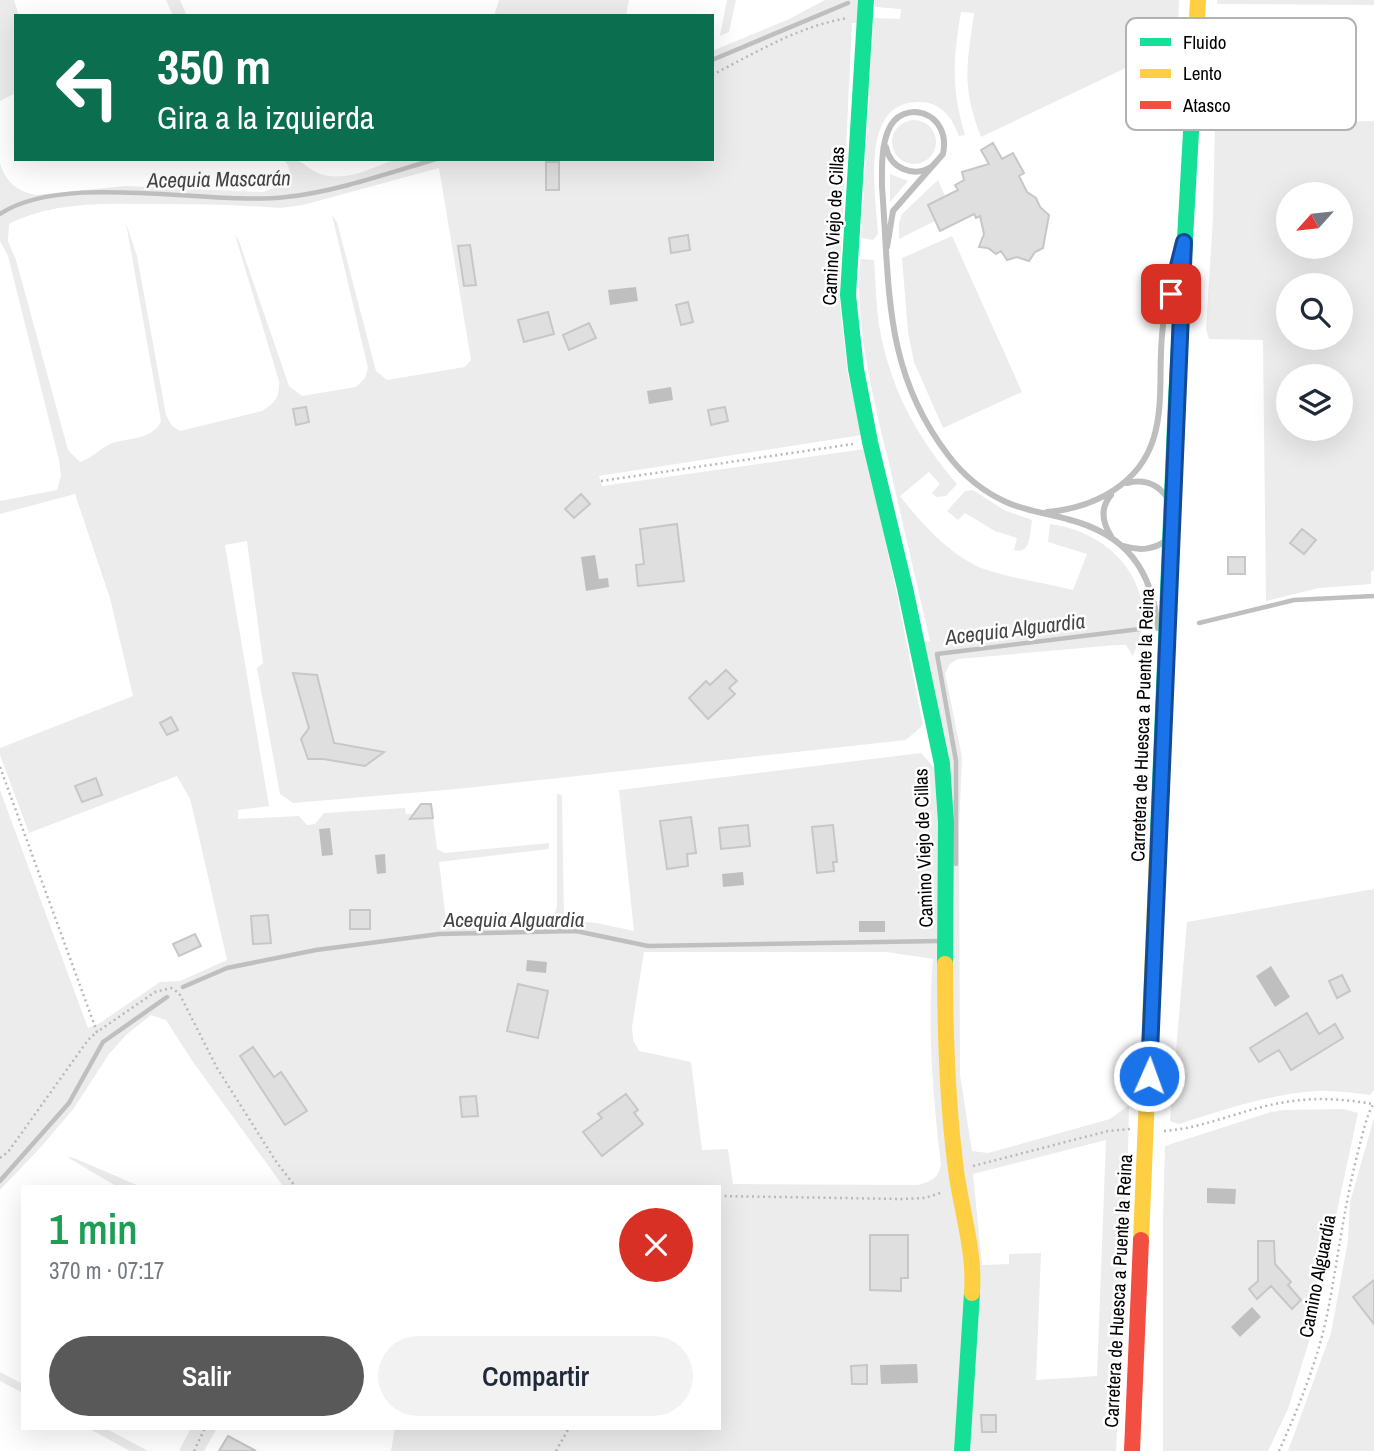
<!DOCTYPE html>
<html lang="es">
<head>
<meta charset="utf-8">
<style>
  body { margin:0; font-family:"Archivo Narrow",sans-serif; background:#f2f2f3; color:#1f2937; height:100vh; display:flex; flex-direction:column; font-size:26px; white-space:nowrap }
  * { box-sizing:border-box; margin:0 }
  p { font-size:23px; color:#747a83 }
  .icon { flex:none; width:38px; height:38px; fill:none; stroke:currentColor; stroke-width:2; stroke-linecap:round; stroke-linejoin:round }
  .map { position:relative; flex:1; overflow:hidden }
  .sheet { position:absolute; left:21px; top:1185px; width:700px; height:245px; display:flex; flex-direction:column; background:#fff; border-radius:0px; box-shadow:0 7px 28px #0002 }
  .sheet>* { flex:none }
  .hud { position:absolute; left:14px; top:14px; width:700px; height:147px; border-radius:0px; box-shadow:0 7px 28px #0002; background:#0b6e4f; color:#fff; overflow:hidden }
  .needle { width:46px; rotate:243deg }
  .controls { position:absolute; left:1276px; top:182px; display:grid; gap:14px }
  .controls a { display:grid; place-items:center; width:77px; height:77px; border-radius:50%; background:#fff; box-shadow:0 7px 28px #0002; font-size:35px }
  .pin { position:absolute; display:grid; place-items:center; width:60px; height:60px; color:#fff; margin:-30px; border-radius:14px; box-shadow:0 4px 10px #0006 }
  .me { position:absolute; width:77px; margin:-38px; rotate:2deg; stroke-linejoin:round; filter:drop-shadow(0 0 5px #0008) }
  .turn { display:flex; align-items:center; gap:24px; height:147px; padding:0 28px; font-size:32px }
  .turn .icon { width:91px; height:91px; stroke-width:2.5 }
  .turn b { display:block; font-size:49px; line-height:60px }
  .round { display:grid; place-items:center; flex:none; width:74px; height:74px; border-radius:37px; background:#f2f2f3 }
  .head { display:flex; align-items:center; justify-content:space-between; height:119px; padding:0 28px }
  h1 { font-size:42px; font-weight:600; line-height:52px; color:#1e9e55 }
  .action { display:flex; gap:14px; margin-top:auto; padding:14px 28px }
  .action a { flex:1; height:80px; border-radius:42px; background:#595959; color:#fff; font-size:28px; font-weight:600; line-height:80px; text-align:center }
  .action a+a { background:#f2f2f3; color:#1f2937 }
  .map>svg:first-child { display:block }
  .green { fill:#ececec; fill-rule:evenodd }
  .water { fill:#bfbfbf }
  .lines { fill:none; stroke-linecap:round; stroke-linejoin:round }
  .stream { stroke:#bfbfbf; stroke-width:4.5 }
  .building { fill:#dfdfdf; stroke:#c7c7c7; stroke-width:2 }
  .path { stroke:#b9b9b9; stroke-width:2.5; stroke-dasharray:2 3.5; stroke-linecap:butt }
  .lane { stroke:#bebebe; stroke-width:6 }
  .fast { stroke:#16e098; stroke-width:16 }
  .slow { stroke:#ffcf43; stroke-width:16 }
  .jam { stroke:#f24e42; stroke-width:16 }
  .route-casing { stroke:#114b97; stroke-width:18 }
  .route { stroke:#1a73e8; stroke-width:12 }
  .labels { text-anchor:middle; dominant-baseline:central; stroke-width:5; stroke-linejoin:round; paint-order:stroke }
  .street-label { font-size:19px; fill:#000; stroke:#fff }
  .water-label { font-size:21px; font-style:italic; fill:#444; stroke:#fff }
  .key { fill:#fff; stroke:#b2b2b2; stroke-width:2 }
  .key-label { font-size:19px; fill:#000 }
</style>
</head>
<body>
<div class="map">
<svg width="1374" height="1451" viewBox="0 0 1374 1451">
  <rect width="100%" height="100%" fill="#fff"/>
  <path class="green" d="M 0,0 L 14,0 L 19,16 L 16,16 L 16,93 L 0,101 Z
    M 166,0 L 180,0 L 187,16 L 173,16 Z
    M 499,0 L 629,0 L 626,16 L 494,16 Z
    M 727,0 L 736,0 L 729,32 L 720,36 Z
    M 825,0 L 859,0 L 858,23 L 852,23 L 839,296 L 848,375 L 862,435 L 599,476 L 602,486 L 865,449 L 896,590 L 923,725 L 906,740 L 457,789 L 293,803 L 280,794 L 257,668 L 263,663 L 247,541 L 225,545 L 269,806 L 238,810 L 238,819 L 299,816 L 307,825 L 315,824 L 324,813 L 405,808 L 406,814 L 414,814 L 415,819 L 433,818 L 437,849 L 445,853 L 549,843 L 549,849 L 439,862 L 446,921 L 553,920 L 557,906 L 557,794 L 562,795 L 564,920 L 597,923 L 634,931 L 619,790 L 921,753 L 938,772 L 923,642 L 930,641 C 916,581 902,520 888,459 C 872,393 855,327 860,259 L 874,260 C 876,285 876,312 881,336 C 894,396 918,438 957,484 L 946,496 L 936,497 L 932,493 L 940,484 L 929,472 L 900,496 C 922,524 952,558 987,570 C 1015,579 1045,583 1073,590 L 1087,554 L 1048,542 L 1050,524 C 1097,530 1140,563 1143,614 C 1144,628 1138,643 1133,656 L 1126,645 L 1116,645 L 958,659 L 950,664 L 945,673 L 962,757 L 959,829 L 960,1075 L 972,1151 L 988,1153 L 1110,1119 L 1129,1105 L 1126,1244 L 1116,1451 L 391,1451 L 395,1428 L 719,1428 L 719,1186 L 283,1186 L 193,1062 L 166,1020 L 151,1015 L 127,1034 L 109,1054 L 74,1108 L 41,1147 L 0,1190 L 0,790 L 88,1028 L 100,1023 L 160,982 L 180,981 L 227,960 L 194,815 L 190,799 L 177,776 L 29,833 L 0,755 L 0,748 L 133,696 L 110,598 L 75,494 L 0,514 L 0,501 L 57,490 L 61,476 L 59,460 L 8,256 L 0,241 L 0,163 C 5,181 17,192 36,195 L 125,186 L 263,192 L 287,183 L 291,177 L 288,165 L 283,159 C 305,159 301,165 318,173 C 343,183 372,169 394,159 L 712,159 L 712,51 L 787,20 ZM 439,168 L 471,360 L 465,367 L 387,380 L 376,371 L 337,222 L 332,215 L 368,368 L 365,378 L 356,387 L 302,396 L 289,386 L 239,241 L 235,235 L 279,381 C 280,397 275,403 262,411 L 180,431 L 172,426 L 166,415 L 137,256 L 126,223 L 161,421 C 152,441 128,437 110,444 C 100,449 92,458 80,462 L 68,450 L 16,260 L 8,241 L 9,224 C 56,200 111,204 162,204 C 202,204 241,205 280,208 L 303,205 ZM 644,952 L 887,952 L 933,959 C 927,1028 933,1096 941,1165 C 938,1179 931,1181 918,1185 L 733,1184 L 728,1149 L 702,1150 L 691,1062 L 639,1051 L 633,1040 L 632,1027 ZM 1106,1140 L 1097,1376 L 1036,1380 L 1041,1253 L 1009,1254 L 1009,1264 L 982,1265 L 973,1174 Z
    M 875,0 L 1179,0 L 1178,24 L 1170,47 L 981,137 C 961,86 967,65 974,13 L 961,12 C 953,59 951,88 965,135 L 959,136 C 952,118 942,103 921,102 C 858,99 876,194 878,234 L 873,240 L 861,238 L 874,18 L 900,19 L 901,9 L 875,7 Z
    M 1217,0 L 1374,0 L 1374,5 L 1217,4 Z
    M892 142a22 22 0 1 1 44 0a22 22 0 1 1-44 0Z
    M 1374,121 L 1374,571 L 1371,571 L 1371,584 L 1319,588 L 1266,601 L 1263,340 L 1209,339 L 1206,329 L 1213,217 L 1215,122 L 1268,124 ZM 1288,194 L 1340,194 L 1340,247 L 1288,247 ZM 1288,285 L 1340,285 L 1340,338 L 1288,338 ZM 1288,376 L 1340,376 L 1340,429 L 1288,429 Z
    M 890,174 L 908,181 L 890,202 Z
    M 938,180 L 945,196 L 928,205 L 935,221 L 899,239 L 899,223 L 902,214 Z
    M 952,236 L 1022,392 L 943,428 L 914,362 L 908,332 L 902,258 Z
    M 973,490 L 1004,510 L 1032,520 C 1030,533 1031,555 1014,550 L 1017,538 L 995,531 L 965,513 L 958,520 L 947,511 L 965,491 Z
    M 1374,889 L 1374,1090 L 1370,1095 C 1353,1093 1334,1090 1316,1091 C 1269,1094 1224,1110 1179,1124 L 1170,1121 L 1187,922 Z
    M 1344,1109 L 1358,1113 L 1334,1225 L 1320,1306 L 1288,1409 L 1268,1451 L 1163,1451 L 1163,1217 L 1165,1146 L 1271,1112 L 1284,1110 Z
    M 1374,1118 L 1374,1451 L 1288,1451 L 1331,1333 L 1348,1240 L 1350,1202 Z
    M 67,1157 L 74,1158 L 139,1186 L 116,1186 Z
    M 0,1372 L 23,1384 L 23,1393 L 0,1381 Z
    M 88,1428 L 105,1428 L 148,1451 L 130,1451 Z
    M 191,1428 L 217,1428 L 204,1451 L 179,1451 Z"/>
  <path class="water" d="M 636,287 L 638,301 L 610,305 L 608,290 Z
    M 671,387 L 673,400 L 649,404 L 647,391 Z
    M 595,555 L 599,579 L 608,578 L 609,587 L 586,591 L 581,557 Z
    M 330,828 L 333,855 L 322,856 L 319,829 Z
    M 385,854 L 386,873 L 377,874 L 375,855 Z
    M 743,872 L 744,885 L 723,887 L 722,874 Z
    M 859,921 L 885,921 L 885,932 L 859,932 Z
    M 527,960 L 547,962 L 546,973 L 526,971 Z
    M 1271,966 L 1290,997 L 1275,1007 L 1256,976 Z
    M 1207,1188 L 1236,1189 L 1235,1204 L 1207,1203 Z
    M 1252,1307 L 1261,1317 L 1240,1337 L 1231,1327 Z
    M 917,1364 L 918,1383 L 881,1384 L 880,1365 Z"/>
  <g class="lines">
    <path class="stream" d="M 712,60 L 848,3
      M 0,214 C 64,171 209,206 286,197 C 335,192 389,173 436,159
      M 1199,623 L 1294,600 L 1374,596
      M 956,864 L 956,761 L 937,654 L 1140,629
      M 183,987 L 227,968 L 316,950 L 439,934 L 576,931 L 648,946 L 940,941
      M 0,1181 L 69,1103 L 103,1042 L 167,997"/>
  </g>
  <path class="building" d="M 993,143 L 1002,159 L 1013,153 L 1024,173 L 1019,176 L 1027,192 L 1036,198 L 1040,207 L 1049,215 L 1043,248 L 1035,252 L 1029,261 L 1017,257 L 1007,260 L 1001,251 L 996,254 L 988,248 L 979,247 L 984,234 L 980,216 L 976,218 L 974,214 L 940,231 L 928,205 L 958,190 L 955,185 L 964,180 L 962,172 L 989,164 L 981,150 Z
    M 546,162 L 559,162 L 559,190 L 546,190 Z
    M 688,235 L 690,250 L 671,253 L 669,238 Z
    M 470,245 L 476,285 L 464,286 L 458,246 Z
    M 688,302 L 693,322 L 681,325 L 676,305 Z
    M 548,312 L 554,334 L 524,342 L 518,320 Z
    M 589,323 L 596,338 L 569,350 L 563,335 Z
    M 306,407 L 309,422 L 296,425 L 293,409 Z
    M 725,407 L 728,421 L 711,425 L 708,410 Z
    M 581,494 L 590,504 L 574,518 L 565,509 Z
    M 677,524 L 684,581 L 638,586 L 636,565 L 644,564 L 640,529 Z
    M 1302,529 L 1316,540 L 1304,554 L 1290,543 Z
    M 1228,557 L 1245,557 L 1245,574 L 1228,574 Z
    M 726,670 L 737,681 L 729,688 L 735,694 L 708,719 L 689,698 L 706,681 L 710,685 Z
    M 293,673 L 317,675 L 334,743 L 384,752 L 365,766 L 323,759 L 308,759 L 301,739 L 309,728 Z
    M 171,717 L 178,730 L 167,735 L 160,723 Z
    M 96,778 L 102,795 L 82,802 L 75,786 Z
    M 421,804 L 431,804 L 433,818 L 410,819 Z
    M 691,817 L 696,853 L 687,854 L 688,866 L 667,869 L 660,821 Z
    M 748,825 L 750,846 L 721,849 L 719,828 Z
    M 833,825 L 837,862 L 833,862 L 834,871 L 817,873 L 812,827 Z
    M 350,910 L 370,910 L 370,929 L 350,929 Z
    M 268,915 L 271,943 L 253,944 L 251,916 Z
    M 195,934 L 201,946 L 179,956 L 173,944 Z
    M 1342,975 L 1350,991 L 1337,998 L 1329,981 Z
    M 518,984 L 548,991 L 538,1038 L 507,1031 Z
    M 1307,1013 L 1319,1034 L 1335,1024 L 1343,1038 L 1291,1070 L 1279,1050 L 1259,1062 L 1250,1048 Z
    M 253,1047 L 274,1077 L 281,1072 L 307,1111 L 285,1125 L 240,1056 Z
    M 626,1094 L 638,1110 L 634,1113 L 643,1124 L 602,1156 L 583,1132 L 602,1118 L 598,1114 Z
    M 476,1096 L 478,1116 L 462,1117 L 460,1097 Z
    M 870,1235 L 908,1235 L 908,1278 L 901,1278 L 901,1291 L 870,1290 Z
    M 1258,1241 L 1274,1241 L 1275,1264 L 1291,1282 L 1288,1285 L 1301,1300 L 1292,1309 L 1271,1286 L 1257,1299 L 1249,1289 L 1258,1281 Z
    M 1374,1280 L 1374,1324 L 1353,1297 Z
    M 867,1365 L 867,1384 L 852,1384 L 851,1366 Z
    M 981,1415 L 996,1415 L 996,1432 L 982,1432 Z
    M 228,1436 L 256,1451 L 219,1451 Z"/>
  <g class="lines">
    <path class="path" d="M 712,75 C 757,52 799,26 848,18
      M 601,481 L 853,444
      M 0,767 L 97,1032 L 155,992 L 171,988 L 179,993 L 217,1068 L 277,1163 L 295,1186
      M 1164,1131 C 1206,1128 1245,1108 1286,1102 C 1315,1097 1344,1099 1373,1104
      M 0,1158 L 8,1152 L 88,1040 L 97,1032
      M 973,1166 L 1108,1131 L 1130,1129
      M 719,1196 L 902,1199 L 925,1198 L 943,1192
      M 194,1451 L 205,1428
      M 556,1451 L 569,1428
      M 1279,1451 C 1300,1404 1320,1355 1329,1305 C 1339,1251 1345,1201 1359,1148 C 1363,1133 1366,1116 1374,1103"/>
    <path class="lane" d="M 886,147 C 890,168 913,178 931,167
      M 887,247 L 893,211 L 943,154 C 952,111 901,97 888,131 C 881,148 882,169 882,187 C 890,288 883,370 948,455 C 963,475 984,492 1006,502 C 1025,511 1047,513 1067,519 C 1126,534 1152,569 1158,628
      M 1127,483 C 1143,479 1156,483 1166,496
      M 1047,512 C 1093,508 1140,485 1154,437 C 1165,400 1157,358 1164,319 C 1166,305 1171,292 1175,278
      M 1111,536 C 1102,522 1100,508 1111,495
      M 1124,546 C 1140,551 1153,550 1167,540"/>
    <path class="fast" d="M 866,0 L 848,295 L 856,369 L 870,442 L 905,588 L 942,764 L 946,822 L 945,964
      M 1158,831 L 1176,399 L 1192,114
      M 962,1451 L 972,1293"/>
    <path class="slow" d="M 1192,114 L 1198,0
      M 945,964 C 945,1035 947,1106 957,1177 C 963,1216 975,1254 972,1293
      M 1141,1240 L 1158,831"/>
    <path class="jam" d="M 1132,1451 L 1141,1240"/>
  </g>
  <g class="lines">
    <g class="route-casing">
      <path id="route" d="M 1149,1076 L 1184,242 L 1171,294"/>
    </g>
    <use href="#route" class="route"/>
  </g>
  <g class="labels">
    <g class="street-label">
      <text transform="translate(833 226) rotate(-87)">Camino Viejo de Cillas</text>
      <text transform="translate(1142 725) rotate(-88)">Carretera de Huesca a Puente la Reina</text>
      <text transform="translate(923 848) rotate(-92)">Camino Viejo de Cillas</text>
      <text transform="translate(1317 1276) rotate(-79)">Camino Alguardia</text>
      <text transform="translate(1118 1291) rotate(-87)">Carretera de Huesca a Puente la Reina</text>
    </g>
    <g class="water-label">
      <text transform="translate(219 179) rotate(-1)">Acequia Mascarán</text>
      <text transform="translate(1015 629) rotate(-7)">Acequia Alguardia</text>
      <text x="514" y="919">Acequia Alguardia</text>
    </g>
  </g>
  <rect x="1126" y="18" width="230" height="112" rx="10" class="key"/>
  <rect x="1140" y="38" width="31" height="8" fill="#16e098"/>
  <rect x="1140" y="69" width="31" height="9" fill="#ffcf43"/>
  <rect x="1140" y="101" width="31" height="8" fill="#f24e42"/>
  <g class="key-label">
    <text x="1183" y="49">Fluido</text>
    <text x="1183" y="80">Lento</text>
    <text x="1183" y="112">Atasco</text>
  </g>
</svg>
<div class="controls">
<a><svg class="needle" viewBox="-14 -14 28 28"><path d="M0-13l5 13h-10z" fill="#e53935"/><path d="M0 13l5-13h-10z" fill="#747a83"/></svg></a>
<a><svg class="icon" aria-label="search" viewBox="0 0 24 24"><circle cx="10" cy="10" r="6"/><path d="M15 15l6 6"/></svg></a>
<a><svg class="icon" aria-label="layers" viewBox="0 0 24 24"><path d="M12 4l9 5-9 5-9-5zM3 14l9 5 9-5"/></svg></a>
</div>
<div class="pin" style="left:1171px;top:294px;background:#d93025"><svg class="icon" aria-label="arrive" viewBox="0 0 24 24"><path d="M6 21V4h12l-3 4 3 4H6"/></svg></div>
<svg class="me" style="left:1149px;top:1076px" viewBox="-20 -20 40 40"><circle r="17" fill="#1a73e8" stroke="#fff" stroke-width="3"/><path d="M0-11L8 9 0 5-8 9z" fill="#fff"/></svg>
<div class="hud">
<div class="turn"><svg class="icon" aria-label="left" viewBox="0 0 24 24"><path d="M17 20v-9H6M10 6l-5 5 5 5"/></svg><div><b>350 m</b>Gira a la izquierda</div></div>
</div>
<section class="sheet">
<div class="head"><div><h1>1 min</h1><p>370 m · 07:17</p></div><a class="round" style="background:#d93025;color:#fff"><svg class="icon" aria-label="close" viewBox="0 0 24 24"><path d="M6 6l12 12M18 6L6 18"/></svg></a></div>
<div class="action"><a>Salir</a><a>Compartir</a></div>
</section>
</div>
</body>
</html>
